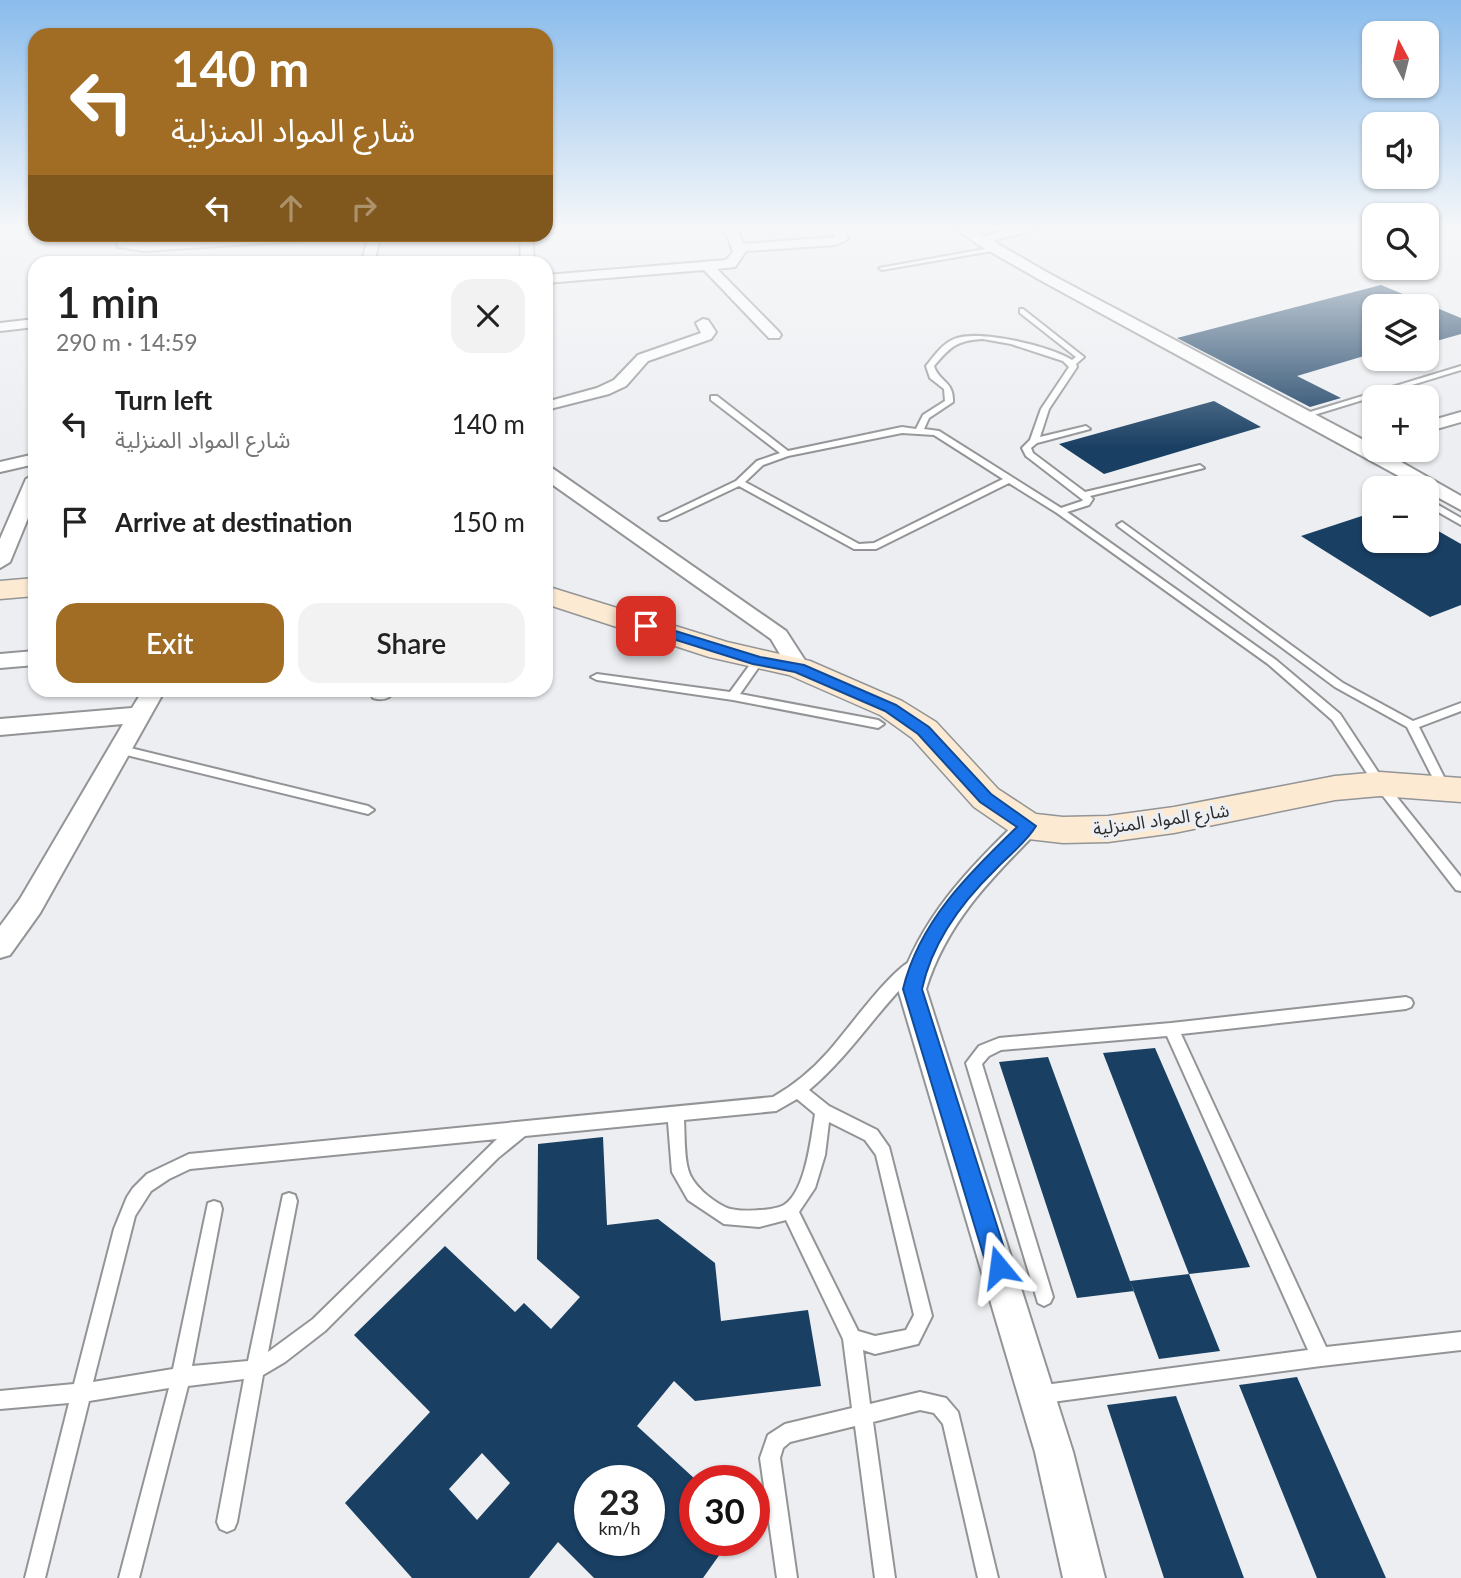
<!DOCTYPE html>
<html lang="en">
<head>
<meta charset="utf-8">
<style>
  body { margin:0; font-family:Lato,"Noto Sans Arabic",sans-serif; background:#f2f2f2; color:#222; height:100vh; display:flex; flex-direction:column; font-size:26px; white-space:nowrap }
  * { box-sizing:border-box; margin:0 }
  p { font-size:23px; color:#767676 }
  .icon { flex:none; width:38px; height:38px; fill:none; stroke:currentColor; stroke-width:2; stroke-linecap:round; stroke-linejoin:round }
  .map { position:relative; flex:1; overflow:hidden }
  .side { position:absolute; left:28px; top:256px; width:525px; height:441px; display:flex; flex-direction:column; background:#fff; border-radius:21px; box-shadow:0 2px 5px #0004 }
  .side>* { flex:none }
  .hud { position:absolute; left:28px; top:28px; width:525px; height:214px; border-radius:21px; box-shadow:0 2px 5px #0004; background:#a16d24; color:#fff; overflow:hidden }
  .needle { width:46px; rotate:353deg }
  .controls { position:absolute; left:1362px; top:21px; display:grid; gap:14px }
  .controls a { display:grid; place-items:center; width:77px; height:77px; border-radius:14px; background:#fff; box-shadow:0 2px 5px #0004; font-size:35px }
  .speed { position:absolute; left:574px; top:1465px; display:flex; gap:14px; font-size:35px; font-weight:700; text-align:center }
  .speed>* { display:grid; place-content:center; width:91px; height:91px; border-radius:50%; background:#fff; box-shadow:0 2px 5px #0004; line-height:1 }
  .speed small { font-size:18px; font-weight:400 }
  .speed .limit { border:10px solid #d22; background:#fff; color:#111 }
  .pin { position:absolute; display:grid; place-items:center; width:60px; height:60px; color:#fff; margin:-30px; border-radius:14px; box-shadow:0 4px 10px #0006 }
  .me { position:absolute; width:77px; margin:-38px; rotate:344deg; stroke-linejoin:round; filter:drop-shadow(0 0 5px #0008) }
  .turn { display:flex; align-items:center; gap:24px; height:147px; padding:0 28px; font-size:32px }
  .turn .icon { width:91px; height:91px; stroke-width:2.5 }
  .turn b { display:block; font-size:49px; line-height:60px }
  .lanes { display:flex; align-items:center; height:66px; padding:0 28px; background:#0003; justify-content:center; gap:35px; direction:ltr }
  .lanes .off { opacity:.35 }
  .round { display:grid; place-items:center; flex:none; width:74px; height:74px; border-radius:21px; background:#f2f2f2 }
  .head { display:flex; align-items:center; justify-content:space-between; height:119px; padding:0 28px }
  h1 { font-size:42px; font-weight:600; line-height:52px }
  .button { display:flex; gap:14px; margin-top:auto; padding:14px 28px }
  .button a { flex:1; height:80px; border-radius:21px; background:#a16d24; color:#fff; font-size:28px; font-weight:600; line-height:80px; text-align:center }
  .button a+a { background:#f2f2f2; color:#222 }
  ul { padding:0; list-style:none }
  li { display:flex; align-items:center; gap:21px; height:98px; padding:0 28px }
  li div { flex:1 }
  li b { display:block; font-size:26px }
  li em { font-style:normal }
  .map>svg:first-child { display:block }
  .building { fill:#193f63; fill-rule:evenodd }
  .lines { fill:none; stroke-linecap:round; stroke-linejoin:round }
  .lane-casing { stroke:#929496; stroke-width:4 }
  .street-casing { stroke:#929496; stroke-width:4 }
  .secondary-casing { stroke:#929496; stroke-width:3 }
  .lane { fill:#fff; fill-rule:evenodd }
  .street { fill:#fff; fill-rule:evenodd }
  .secondary { fill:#fdead3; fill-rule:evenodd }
  .route { fill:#1a73e8; stroke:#114b97; stroke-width:2 }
  .labels { text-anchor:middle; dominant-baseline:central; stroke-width:7; stroke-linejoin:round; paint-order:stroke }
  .street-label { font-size:18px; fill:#2b2c2d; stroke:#eceef1 }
</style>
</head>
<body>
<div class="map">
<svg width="1461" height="1578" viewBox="0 0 1461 1578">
  <rect width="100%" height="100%" fill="#eceef1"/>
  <path class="building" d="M 1381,285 L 1461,318 L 1461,334 L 1426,344 L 1426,306 L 1374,306 L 1374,353 L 1297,376 L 1341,398 L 1310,407 L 1177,338 Z
    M 1214,401 L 1261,427 L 1104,474 L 1059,444 Z
    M 1374,512 L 1374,541 L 1426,541 L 1426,524 L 1461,544 L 1461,605 L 1430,617 L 1301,536 Z
    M 1155,1048 L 1250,1267 L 1189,1274 L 1103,1053 Z
    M 1048,1057 L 1130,1281 L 1134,1291 L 1077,1298 L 999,1062 Z
    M 603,1137 L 607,1225 L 658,1219 L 715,1263 L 721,1321 L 808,1310 L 821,1386 L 695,1401 L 674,1381 L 637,1426 L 695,1479 L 695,1540 L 730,1540 L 703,1578 L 594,1578 L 558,1542 L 529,1578 L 412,1578 L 345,1503 L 430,1412 L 354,1335 L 445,1246 L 515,1312 L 524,1303 L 551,1329 L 580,1297 L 537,1259 L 538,1144 ZM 482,1453 L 510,1483 L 477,1520 L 449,1489 ZM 590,1480 L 649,1480 L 649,1540 L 590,1540 Z
    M 1189,1274 L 1220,1351 L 1159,1359 L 1130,1281 Z
    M 1297,1377 L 1386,1578 L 1317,1578 L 1239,1385 Z
    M 1176,1396 L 1244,1578 L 1164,1578 L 1107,1405 Z"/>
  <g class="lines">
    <g class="lane-casing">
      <path id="lane" d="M 996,247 L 999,249 L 998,250 L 882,270 L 879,268 Z
        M 1023,309 L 1084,357 L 1076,364 L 1077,367 L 1049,409 L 1040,437 L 1086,426 L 1090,429 L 1037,443 L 1031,448 L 1033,453 L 1085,492 L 1200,465 L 1204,468 L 1090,496 L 1093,499 L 1089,505 L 1067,512 L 1276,660 L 1340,714 L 1384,781 L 1461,877 L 1461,891 L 1456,890 L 1376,787 L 1332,720 L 1268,664 L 1057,513 L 1009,483 L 876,549 L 854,549 L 739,486 L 667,520 L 661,520 L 659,518 L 736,481 L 757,461 L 780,453 L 711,400 L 711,396 L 717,396 L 788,451 L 902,427 L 916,429 L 923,415 L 945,401 L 944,389 L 930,378 L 926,366 C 934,356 942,344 954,339 C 978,329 1051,346 1072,360 L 1076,357 L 1020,313 L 1020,309 ZM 983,339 L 1011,344 L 1063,361 L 1069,367 L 1041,409 L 1030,440 L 1022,448 L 1026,456 L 1083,500 L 1082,501 L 1061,508 L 939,431 L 924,429 L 929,418 L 953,402 C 954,381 939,382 934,366 C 950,347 957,340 983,339 ZM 902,433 L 934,435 L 1003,479 L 874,543 L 859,544 L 745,482 L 763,465 L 788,456 Z
        M 1461,366 L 1461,370 L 1304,418 L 1297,416 Z
        M 1426,498 L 1461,518 L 1461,525 L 1426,505 Z
        M 1122,522 L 1343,683 L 1413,721 L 1461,703 L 1461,711 L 1419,727 L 1449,787 L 1447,790 L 1439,790 L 1407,727 L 1335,687 L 1119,527 L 1117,525 Z
        M 758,658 L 763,661 L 740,694 L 878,720 L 884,724 L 878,728 L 733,700 L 597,680 L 591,677 L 597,674 L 730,692 L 754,659 Z
        M 118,745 L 368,806 L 374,810 L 368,814 L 114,752 L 112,749 Z
        M 915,959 L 920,961 L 922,965 L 920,969 C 880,1006 851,1055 809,1090 L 829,1106 L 877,1130 L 889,1147 L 932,1316 L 918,1344 L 875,1354 L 863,1350 L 870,1404 L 920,1392 L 946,1398 L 958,1412 L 998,1578 L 978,1578 L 943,1424 L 934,1413 L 920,1410 L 873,1422 L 895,1578 L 875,1578 L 855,1426 L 790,1442 L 783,1448 L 780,1458 L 797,1578 L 777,1578 L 760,1458 L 768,1435 L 785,1424 L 852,1408 L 843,1339 L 786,1220 L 759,1227 L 724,1224 L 688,1200 L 672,1172 L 668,1122 L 525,1136 L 498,1158 L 325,1331 L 285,1362 L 263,1375 L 237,1522 L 234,1529 L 227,1532 L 220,1529 L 217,1522 L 244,1379 L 188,1386 L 139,1578 L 119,1578 L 169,1388 L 89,1401 L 45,1578 L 25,1578 L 69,1403 L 0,1409 L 0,1391 L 74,1384 L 114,1229 L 127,1197 L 133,1188 L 147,1174 L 189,1154 L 773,1097 C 794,1085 812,1070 828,1052 C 847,1031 892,967 915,959 ZM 797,1099 L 815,1114 C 811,1137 806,1191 784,1205 C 773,1211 737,1213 725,1207 C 711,1200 692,1185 688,1169 C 684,1154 685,1135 684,1120 L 776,1111 ZM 829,1122 L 865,1140 L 876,1155 L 914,1315 L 906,1330 L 875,1336 L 858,1331 L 799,1212 L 815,1188 L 825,1155 ZM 497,1139 L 313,1319 L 268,1352 L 297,1201 L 295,1195 L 289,1193 L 283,1195 L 248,1361 L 192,1366 L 222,1209 L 220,1203 L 214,1201 L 208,1203 L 173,1369 L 93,1382 L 135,1216 L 151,1191 L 169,1179 L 190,1169 Z
        M 1406,997 L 1411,999 L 1413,1003 L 1411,1007 L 1406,1009 L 1181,1034 L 1326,1347 L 1461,1332 L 1461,1350 L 1321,1366 L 1037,1404 L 1030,1402 L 1028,1395 L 1030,1388 L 1037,1386 L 1308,1350 L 1167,1036 L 1001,1050 L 989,1056 L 982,1064 L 1053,1297 L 1050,1303 L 1044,1306 L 1038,1303 L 966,1063 L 979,1046 L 999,1038 L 1171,1023 Z"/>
    </g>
    <g class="street-casing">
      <path id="street" d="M 724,226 L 736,226 L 743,244 L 835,237 L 831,226 L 843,226 L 848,239 L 836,245 L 746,251 L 735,267 L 717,269 L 779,332 L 781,335 L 779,338 L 769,338 L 704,270 L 546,283 L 546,275 L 726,260 L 733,252 Z
        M 952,226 L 966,226 L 984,236 L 1020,226 L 1038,226 L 1036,229 L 993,241 L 1050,274 L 1371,444 L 1374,450 L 1380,450 L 1461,496 L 1461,510 L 1040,280 L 977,244 Z
        M 122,234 L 135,234 L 131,241 L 144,243 L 280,234 L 353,234 L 347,238 L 144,251 L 118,247 L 117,244 Z
        M 369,234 L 381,234 L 374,262 L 362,262 Z
        M 520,234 L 532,234 L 534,262 L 521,262 Z
        M 35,319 L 35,327 L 0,331 L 0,323 Z
        M 703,319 L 708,320 L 716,332 L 711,339 L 648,361 L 626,386 L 609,394 L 546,410 L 546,402 L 597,388 L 614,380 L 638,355 L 701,333 L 696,323 Z
        M 1461,412 L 1461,422 L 1426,432 L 1426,422 Z
        M 35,454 L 35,464 L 0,472 L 0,462 Z
        M 546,467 L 552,468 L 786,631 L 810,668 L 807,673 L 791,673 L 771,639 L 546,480 Z
        M 35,474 L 35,501 L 10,562 L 0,568 L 0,539 L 26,479 Z
        M 35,651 L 35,665 L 0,668 L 0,654 Z
        M 143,690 L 165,690 L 40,913 L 10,955 L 0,958 L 0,926 L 20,899 L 123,724 L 0,735 L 0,719 L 132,708 Z
        M 372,690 L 396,690 C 390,699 383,701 373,698 L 370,693 Z
        M 1028,817 L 1037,820 L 1041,826 L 1037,832 C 990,879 946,924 926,989 L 1073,1452 L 1105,1578 L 1063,1578 L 1035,1452 L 898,989 C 920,919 967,870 1019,820 Z"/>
    </g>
    <g class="secondary-casing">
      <path id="secondary" d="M 35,578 L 35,596 L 0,599 L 0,581 Z
        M 546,586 L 727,642 L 810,661 L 902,701 L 936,722 L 998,789 L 1036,814 L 1063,817 L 1108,816 L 1174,807 L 1335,776 L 1380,772 L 1461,778 L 1461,802 L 1380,796 L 1335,800 L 1174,833 L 1108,842 L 1063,843 L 1028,839 L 1015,835 L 974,807 L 912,738 L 880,715 L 789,675 L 709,657 L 546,604 Z"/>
    </g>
    <use href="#lane" class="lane"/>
    <use href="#street" class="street"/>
    <use href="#secondary" class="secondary"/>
  </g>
  <linearGradient id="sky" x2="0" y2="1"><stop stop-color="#8abcec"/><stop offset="0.51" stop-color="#f6f7f9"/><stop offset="1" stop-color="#f6f7f9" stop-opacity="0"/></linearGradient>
  <rect width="1461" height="447" fill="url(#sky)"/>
  <path class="route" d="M 646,622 L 760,657 L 804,665 L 896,705 L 929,727 L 991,794 L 1036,826 C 1026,843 1008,856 995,870 C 961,903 932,943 922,989 L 1010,1267 L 1007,1275 L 999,1278 L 991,1275 L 987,1267 L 903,989 C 919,922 969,873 1017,827 L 980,802 L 918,734 L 885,711 L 795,672 L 753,664 L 641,629 L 641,623 Z"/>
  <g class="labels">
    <g class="street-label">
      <text transform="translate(1161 819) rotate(-8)">شارع المواد المنزلية</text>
    </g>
  </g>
</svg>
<div class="controls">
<a><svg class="needle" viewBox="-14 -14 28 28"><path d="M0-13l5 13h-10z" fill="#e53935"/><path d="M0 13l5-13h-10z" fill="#767676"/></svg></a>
<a><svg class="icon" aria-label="sound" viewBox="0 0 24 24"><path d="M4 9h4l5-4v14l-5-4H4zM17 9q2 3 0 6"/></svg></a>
<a><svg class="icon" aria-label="search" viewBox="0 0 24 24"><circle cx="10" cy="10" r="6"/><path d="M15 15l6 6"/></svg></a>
<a><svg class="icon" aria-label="layers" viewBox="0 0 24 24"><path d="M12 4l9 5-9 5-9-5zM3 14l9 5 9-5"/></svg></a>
<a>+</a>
<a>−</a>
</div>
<div class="speed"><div>23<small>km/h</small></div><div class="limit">30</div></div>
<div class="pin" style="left:646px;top:626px;background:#d93025"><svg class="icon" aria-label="arrive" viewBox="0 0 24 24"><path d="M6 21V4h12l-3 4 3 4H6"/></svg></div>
<svg class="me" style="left:999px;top:1267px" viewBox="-20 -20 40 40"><path d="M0-17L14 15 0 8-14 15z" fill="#1a73e8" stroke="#fff" stroke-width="4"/></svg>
<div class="hud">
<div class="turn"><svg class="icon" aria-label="left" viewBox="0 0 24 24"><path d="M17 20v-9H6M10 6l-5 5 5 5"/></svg><div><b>140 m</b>شارع المواد المنزلية</div></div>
<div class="lanes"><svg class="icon" aria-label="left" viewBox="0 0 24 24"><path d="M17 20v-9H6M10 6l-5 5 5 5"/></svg><svg class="icon off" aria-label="ahead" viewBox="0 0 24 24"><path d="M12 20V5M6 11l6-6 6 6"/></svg><svg class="icon off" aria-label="right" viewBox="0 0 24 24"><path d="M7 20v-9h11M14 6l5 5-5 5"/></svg></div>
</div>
<section class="side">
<div class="head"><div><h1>1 min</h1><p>290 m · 14:59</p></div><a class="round"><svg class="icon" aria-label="close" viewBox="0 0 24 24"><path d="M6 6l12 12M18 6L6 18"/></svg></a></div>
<ul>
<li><svg class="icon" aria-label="left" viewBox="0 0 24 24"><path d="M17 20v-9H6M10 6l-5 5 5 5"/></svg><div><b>Turn left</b><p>شارع المواد المنزلية</p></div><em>140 m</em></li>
<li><svg class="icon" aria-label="arrive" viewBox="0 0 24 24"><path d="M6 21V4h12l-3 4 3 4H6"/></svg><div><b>Arrive at destination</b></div><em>150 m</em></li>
</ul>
<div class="button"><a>Exit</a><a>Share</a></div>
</section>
</div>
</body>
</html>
